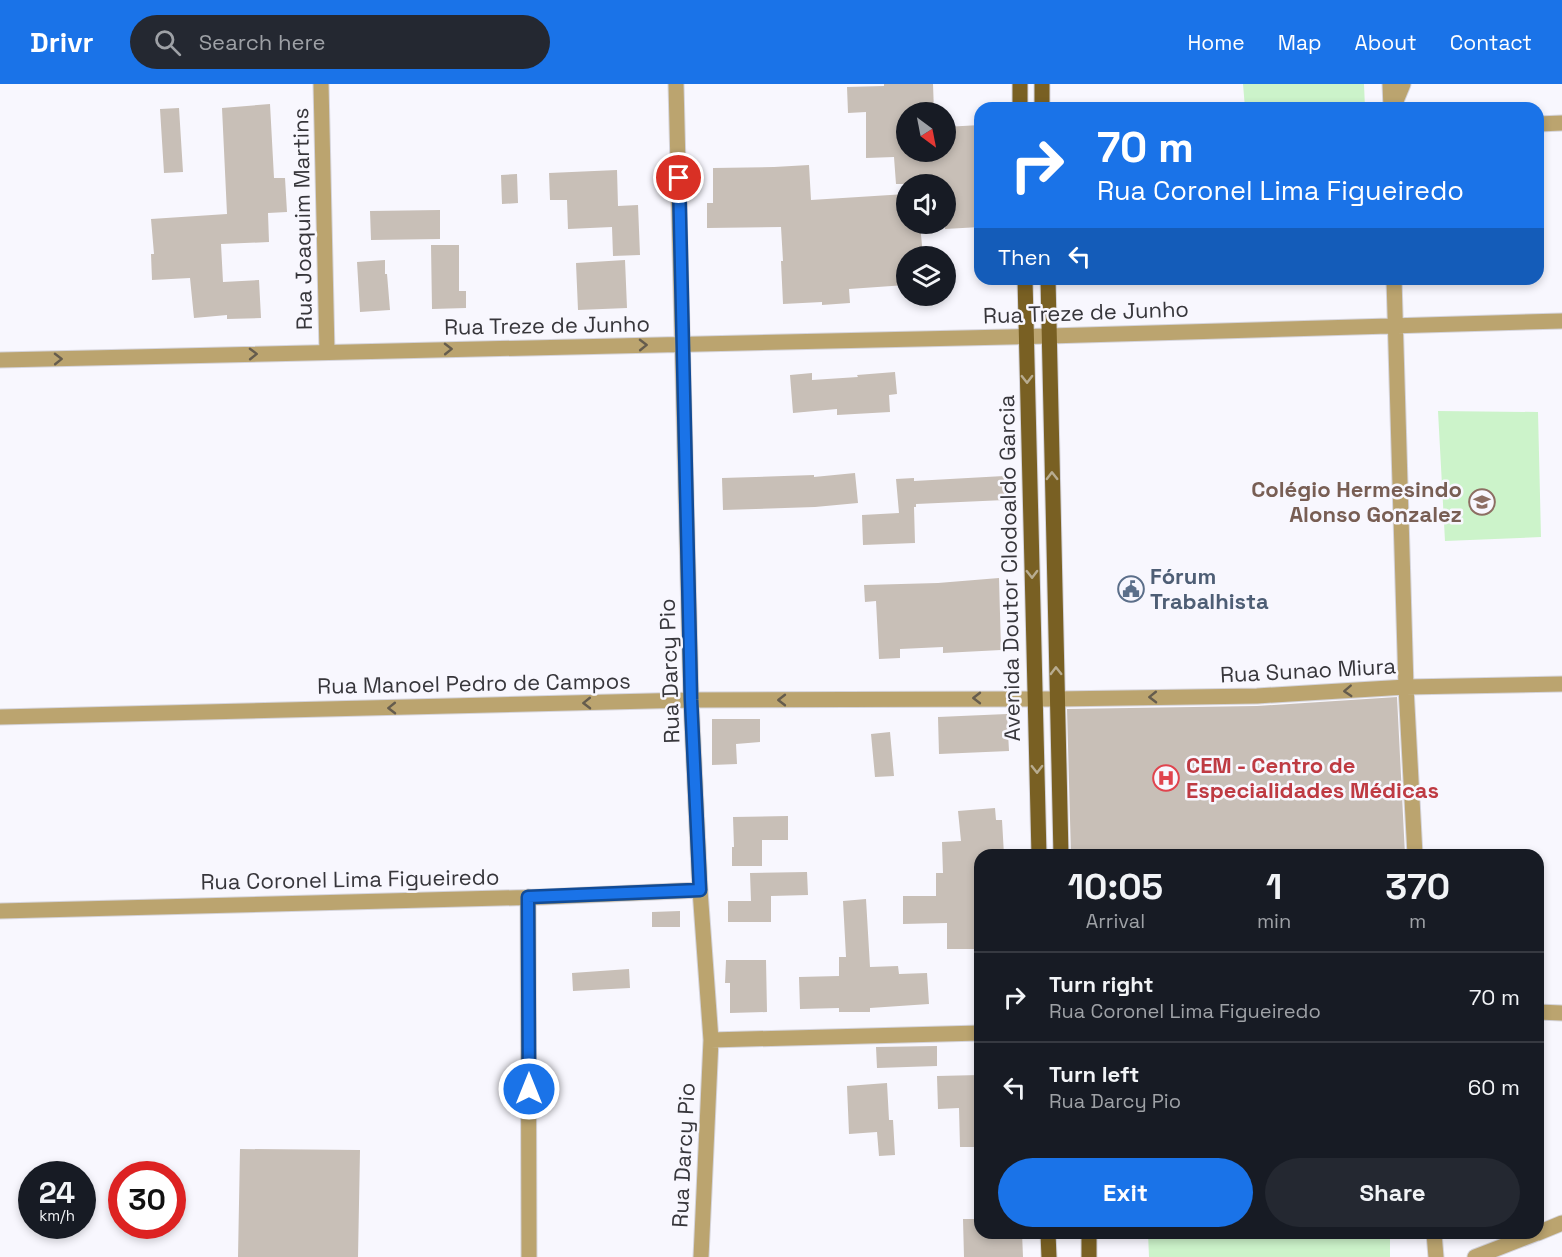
<!DOCTYPE html>
<html lang="en">
<head>
<meta charset="utf-8">
<style>
  body { margin:0; font-family:"Space Grotesk",sans-serif; background:#242831; color:#f1f3f6; height:100vh; display:flex; flex-direction:column; font-size:22px; white-space:nowrap }
  * { box-sizing:border-box; margin:0 }
  p { font-size:20px; color:#9ea1a6 }
  .icon { flex:none; width:33px; height:33px; fill:none; stroke:currentColor; stroke-width:2; stroke-linecap:round; stroke-linejoin:round }
  .map { position:relative; flex:1; overflow:hidden }
  .panel { position:absolute; left:974px; top:765px; width:570px; height:390px; display:flex; flex-direction:column; background:#171b24; border-radius:18px; box-shadow:0 3px 9px #0003 }
  .panel>* { flex:none }
  .hud { position:absolute; left:974px; top:18px; width:570px; height:183px; border-radius:18px; box-shadow:0 3px 9px #0003; background:#1a73e8; color:#fff; overflow:hidden }
  .needle { width:39px; rotate:148deg }
  .tools { position:absolute; left:896px; top:18px; display:grid; gap:12px }
  .tools a { display:grid; place-items:center; width:60px; height:60px; border-radius:50%; background:#171b24; box-shadow:0 3px 9px #0003; font-size:30px }
  .speed { position:absolute; left:18px; top:1077px; display:flex; gap:12px; font-size:30px; font-weight:700; text-align:center }
  .speed>* { display:grid; place-content:center; width:78px; height:78px; border-radius:50%; background:#171b24; box-shadow:0 3px 9px #0003; line-height:1 }
  .speed small { font-size:15px; font-weight:400 }
  .speed .limit { border:9px solid #d22; background:#fff; color:#111 }
  .pin { position:absolute; display:grid; place-items:center; width:51px; height:51px; color:#fff; margin:-26px; border:3px solid #fff; border-radius:50%; box-shadow:0 2px 6px #0007 }
  .me { position:absolute; width:66px; margin:-33px; rotate:0deg; stroke-linejoin:round; filter:drop-shadow(0 0 4px #0008) }
  .turn { display:flex; align-items:center; gap:21px; height:126px; padding:0 24px; font-size:27px }
  .turn .icon { width:78px; height:78px; stroke-width:2.5 }
  .turn b { display:block; font-size:42px; line-height:51px }
  .then { display:flex; align-items:center; height:57px; padding:0 24px; background:#0003; gap:12px; font-size:22px }
  .eta { display:flex; justify-content:space-evenly; align-items:center; height:102px; text-align:center }
  .eta b { font-size:36px; font-weight:600; line-height:42px }
  .action { display:flex; gap:12px; margin-top:auto; padding:12px 24px }
  .action a { flex:1; height:69px; border-radius:36px; background:#1a73e8; color:#fff; font-size:24px; font-weight:600; line-height:69px; text-align:center }
  .action a+a { background:#242831; color:#f1f3f6 }
  ul { padding:0; list-style:none }
  li { display:flex; align-items:center; gap:18px; height:90px; padding:0 24px; border-top:2px solid #363941 }
  li div { flex:1 }
  li b { display:block; font-size:22px }
  li em { font-style:normal }
  header { display:flex; align-items:center; gap:36px; box-sizing:border-box; height:84px; padding:0 30px; background:#1a73e8; color:#fff }
  header strong { font-size:28px }
  nav { display:flex; gap:33px; margin-inline-start:auto; font-size:21px }
  .search { width:420px; height:54px; background:#242831; display:flex; align-items:center; gap:15px; box-sizing:border-box; padding:0 21px; border-radius:33px; color:#9ea1a6; font-size:22px }
  .map>svg:first-child { display:block }
  .green { fill:#ccf3ca }
  .building { fill:#c8bfb7 }
  .lines { fill:none; stroke-linecap:round; stroke-linejoin:round }
  .minor-casing { stroke:#d5d4db; stroke-width:17 }
  .major-casing { stroke:#d5d4db; stroke-width:17 }
  .minor { stroke:#bba46f; stroke-width:15 }
  .major { stroke:#796023; stroke-width:15 }
  .oneway { stroke:#655c4d }
  .oneway2 { stroke:#b8ac90 }
  .route-casing { stroke:#114b97; stroke-width:15 }
  .route { stroke:#1a73e8; stroke-width:10 }
  .labels { text-anchor:middle; dominant-baseline:central; stroke-width:5; stroke-linejoin:round; paint-order:stroke }
  .street-label { font-size:22px; fill:#37363b; stroke:#f8f7fe }
  .education-label { font-size:22px; font-weight:bold; fill:#785e54; stroke:#f8f7fe; text-anchor:end }
  .service-label { font-size:22px; font-weight:bold; fill:#4e5e75; stroke:#f8f7fe; text-anchor:start }
  .health-label { font-size:22px; font-weight:bold; fill:#be3a42; stroke:#f8f7fe; text-anchor:start }
</style>
</head>
<body>
<header>
<strong>Drivr</strong>
<div class="search"><svg class="icon" aria-label="search" viewBox="0 0 24 24"><circle cx="10" cy="10" r="6"/><path d="M15 15l6 6"/></svg>Search here</div>
<nav><a>Home</a><a>Map</a><a>About</a><a>Contact</a></nav>
</header>
<div class="map">
<svg width="1562" height="1173" viewBox="0 0 1562 1173">
  <rect width="100%" height="100%" fill="#f8f7fe"/>
  <path class="green" d="M 1243,0 L 1364,0 L 1365,24 L 1245,24 Z
    M 1438,327 L 1538,328 L 1541,453 L 1445,457 Z
    M 1148,1149 L 1390,1149 L 1390,1173 L 1149,1173 Z"/>
  <path class="building" d="M 884,0 L 933,0 L 934,28 L 906,28 L 906,68 L 945,68 L 945,43 L 980,41 L 980,143 L 945,145 L 945,100 L 896,100 L 894,73 L 866,74 L 866,28 L 848,29 L 847,3 L 884,2 Z
    M 270,20 L 274,94 L 285,94 L 287,128 L 268,129 L 269,158 L 221,160 L 223,198 L 259,196 L 261,234 L 227,235 L 227,231 L 194,234 L 190,194 L 152,196 L 151,170 L 154,170 L 151,135 L 227,130 L 222,24 Z
    M 179,24 L 183,88 L 164,89 L 160,25 Z
    M 809,81 L 811,116 L 906,110 L 906,140 L 920,140 L 923,172 L 906,172 L 906,201 L 849,205 L 850,219 L 822,221 L 822,218 L 783,220 L 781,177 L 783,177 L 781,143 L 707,144 L 707,119 L 713,119 L 713,84 L 774,83 Z
    M 617,86 L 618,122 L 638,121 L 640,171 L 613,172 L 612,143 L 568,145 L 567,116 L 550,116 L 549,89 Z
    M 517,90 L 518,119 L 502,120 L 501,91 Z
    M 440,126 L 440,155 L 371,156 L 370,127 Z
    M 431,161 L 459,161 L 459,207 L 466,207 L 466,224 L 432,225 Z
    M 385,176 L 385,190 L 387,190 L 390,226 L 360,228 L 357,178 Z
    M 625,176 L 627,224 L 578,226 L 576,179 Z
    M 895,288 L 897,310 L 889,311 L 890,328 L 837,331 L 837,325 L 793,329 L 790,291 L 812,289 L 812,296 L 858,293 L 857,291 Z
    M 855,389 L 858,419 L 815,423 L 723,426 L 722,394 L 814,391 L 814,393 Z
    M 1004,392 L 1005,416 L 916,420 L 916,423 L 914,423 L 915,459 L 863,461 L 862,431 L 899,429 L 896,395 L 914,394 L 914,397 Z
    M 999,494 L 1001,566 L 943,569 L 943,563 L 900,565 L 900,574 L 879,575 L 876,517 L 865,518 L 864,501 L 938,499 Z
    M 1397,613 L 1405,771 L 1312,771 L 1312,769 L 1071,771 L 1067,625 L 1257,622 Z
    M 1007,630 L 1009,667 L 939,670 L 938,633 Z
    M 712,635 L 760,635 L 760,658 L 736,660 L 737,680 L 712,681 Z
    M 890,648 L 894,692 L 875,693 L 871,650 Z
    M 995,724 L 996,736 L 1002,736 L 1004,771 L 980,771 L 980,865 L 947,865 L 947,839 L 903,840 L 903,812 L 936,812 L 936,789 L 943,789 L 942,758 L 961,757 L 958,727 Z
    M 788,732 L 788,756 L 762,756 L 762,782 L 732,782 L 732,763 L 734,763 L 733,733 Z
    M 807,788 L 808,811 L 771,812 L 771,838 L 728,838 L 728,817 L 751,817 L 750,789 Z
    M 866,815 L 870,883 L 898,882 L 899,890 L 927,889 L 929,920 L 870,924 L 870,928 L 839,928 L 839,924 L 800,925 L 799,893 L 839,892 L 839,873 L 846,873 L 843,817 Z
    M 680,827 L 680,843 L 652,843 L 652,828 Z
    M 726,876 L 766,876 L 767,928 L 730,929 L 730,899 L 725,899 Z
    M 629,885 L 630,904 L 573,907 L 572,889 Z
    M 937,962 L 937,982 L 877,984 L 876,963 Z
    M 980,991 L 980,1063 L 960,1063 L 959,1024 L 938,1025 L 937,992 Z
    M 887,999 L 889,1036 L 893,1036 L 895,1071 L 879,1072 L 877,1048 L 849,1050 L 847,1002 Z
    M 240,1065 L 360,1066 L 358,1173 L 238,1173 Z
    M 963,1135 L 980,1135 L 980,1149 L 1022,1149 L 1023,1173 L 964,1173 Z"/>
  <g class="lines">
    <g class="minor-casing">
      <path id="minor" d="M 321,0 L 327,268
        M 676,0 L 691,616 L 700,806 L 711,956 L 701,1173
        M 1390,0 L 1391,24
        M 1393,24 L 1403,0
        M 1538,40 L 1562,39
        M 1394,195 L 1406,603 L 1415,771
        M 0,276 L 1049,252 L 1562,237
        M 0,633 L 691,616 L 1057,615 L 1257,612 L 1406,603 L 1562,600
        M 528,813 L 529,1173
        M 0,827 L 543,813 L 700,806
        M 1538,928 L 1562,929
        M 711,956 L 980,949
        M 1434,1149 L 1436,1173
        M 1538,1149 L 1562,1139
        M 1475,1173 L 1537,1149"/>
    </g>
    <g class="major-casing">
      <path id="major" d="M 1020,0 L 1020,24
        M 1042,0 L 1042,24
        M 1025,195 L 1039,771
        M 1048,195 L 1061,771
        M 1048,1149 L 1049,1173
        M 1089,1149 L 1089,1173"/>
    </g>
    <use href="#minor" class="minor"/>
    <use href="#major" class="major"/>
  </g>
  <defs><path id="oneway-chevron" d="M-2-3.5L2.5 0L-2 3.5" fill="none" stroke-width="1.6" stroke-linecap="round" stroke-linejoin="round" transform="scale(1.5)"/></defs>
  <g class="oneway">
    <use href="#oneway-chevron" transform="translate(643 261) rotate(-1)"/>
    <use href="#oneway-chevron" transform="translate(448 265) rotate(-1)"/>
    <use href="#oneway-chevron" transform="translate(253 270) rotate(-1)"/>
    <use href="#oneway-chevron" transform="translate(58 275) rotate(-1)"/>
    <use href="#oneway-chevron" transform="translate(1348 607) rotate(177)"/>
    <use href="#oneway-chevron" transform="translate(1153 613) rotate(179)"/>
    <use href="#oneway-chevron" transform="translate(977 614) rotate(180)"/>
    <use href="#oneway-chevron" transform="translate(782 616) rotate(180)"/>
    <use href="#oneway-chevron" transform="translate(587 619) rotate(179)"/>
    <use href="#oneway-chevron" transform="translate(392 624) rotate(179)"/>
  </g>
  <g class="oneway2">
    <use href="#oneway-chevron" transform="translate(1027 295) rotate(89)"/>
    <use href="#oneway-chevron" transform="translate(1052 392) rotate(-91)"/>
    <use href="#oneway-chevron" transform="translate(1032 490) rotate(89)"/>
    <use href="#oneway-chevron" transform="translate(1056 587) rotate(-91)"/>
    <use href="#oneway-chevron" transform="translate(1037 685) rotate(89)"/>
  </g>
  <g class="lines">
    <g class="route-casing">
      <path id="route" d="M 529,1005 L 528,813 L 700,806 L 691,616 L 679,94"/>
    </g>
    <use href="#route" class="route"/>
  </g>
  <defs>
    <g id="school-ring" transform="scale(1.35)"><circle r="9.5" fill="#f8f7fe" stroke="#8d6e63" stroke-width="1.5"/><path d="M0-5L7-2L0 1L-7-2ZM-4 1L0 2.5L4 1V4Q0 6-4 4Z" fill="#8d6e63"/></g>
    <g id="civic-ring" transform="scale(1.35)"><circle r="9.5" fill="#f8f7fe" stroke="#5c6f8a" stroke-width="1.5"/><path d="M-.6-6.5H3V-4.5H.6V-3L4-1V1h2V6H-6V1h2V-1L-.6-3ZM-1.2 2.5V6h2.4V2.5Z" fill="#5c6f8a"/></g>
    <g id="hospital-ring" transform="scale(1.35)"><circle r="9.5" fill="#f8f7fe" stroke="#e0444e" stroke-width="1.5"/><path d="M-5-5h3v3.5h4V-5h3V5h-3V1.5h-4V5h-3Z" fill="#e0444e"/></g>
  </defs>
  <g fill-rule="evenodd">
    <use href="#school-ring" x="1482" y="418"/>
    <use href="#civic-ring" x="1131" y="505"/>
    <use href="#hospital-ring" x="1166" y="694"/>
  </g>
  <g class="labels">
    <g class="street-label">
      <text transform="translate(302 135) rotate(-91)">Rua Joaquim Martins</text>
      <text transform="translate(1086 228) rotate(-2)">Rua Treze de Junho</text>
      <text transform="translate(547 241) rotate(-1)">Rua Treze de Junho</text>
      <text transform="translate(1009 484) rotate(-91)">Avenida Doutor Clodoaldo Garcia</text>
      <text transform="translate(1308 586) rotate(-3)">Rua Sunao Miura</text>
      <text transform="translate(669 587) rotate(-92)">Rua Darcy Pio</text>
      <text transform="translate(474 599) rotate(-1)">Rua Manoel Pedro de Campos</text>
      <text transform="translate(350 795) rotate(-1)">Rua Coronel Lima Figueiredo</text>
      <text transform="translate(683 1071) rotate(-87)">Rua Darcy Pio</text>
    </g>
    <g class="education-label">
      <text x="1462" y="405">Colégio Hermesindo<tspan x="1462" dy="25">Alonso Gonzalez</tspan></text>
    </g>
    <g class="service-label">
      <text x="1150" y="492">Fórum<tspan x="1150" dy="25">Trabalhista</tspan></text>
    </g>
    <g class="health-label">
      <text x="1186" y="681">CEM - Centro de<tspan x="1186" dy="25">Especialidades Médicas</tspan></text>
    </g>
  </g>
</svg>
<div class="tools">
<a><svg class="needle" viewBox="-14 -14 28 28"><path d="M0-13l5 13h-10z" fill="#e53935"/><path d="M0 13l5-13h-10z" fill="#9ea1a6"/></svg></a>
<a><svg class="icon" aria-label="sound" viewBox="0 0 24 24"><path d="M4 9h4l5-4v14l-5-4H4zM17 9q2 3 0 6"/></svg></a>
<a><svg class="icon" aria-label="layers" viewBox="0 0 24 24"><path d="M12 4l9 5-9 5-9-5zM3 14l9 5 9-5"/></svg></a>
</div>
<div class="speed"><div>24<small>km/h</small></div><div class="limit">30</div></div>
<div class="pin" style="left:679px;top:94px;background:#d93025"><svg class="icon" aria-label="arrive" viewBox="0 0 24 24"><path d="M6 21V4h12l-3 4 3 4H6"/></svg></div>
<svg class="me" style="left:529px;top:1005px" viewBox="-20 -20 40 40"><circle r="17" fill="#1a73e8" stroke="#fff" stroke-width="3"/><path d="M0-11L8 9 0 5-8 9z" fill="#fff"/></svg>
<div class="hud">
<div class="turn"><svg class="icon" aria-label="right" viewBox="0 0 24 24"><path d="M7 20v-9h11M14 6l5 5-5 5"/></svg><div><b>70 m</b>Rua Coronel Lima Figueiredo</div></div>
<div class="then">Then<svg class="icon" aria-label="left" viewBox="0 0 24 24"><path d="M17 20v-9H6M10 6l-5 5 5 5"/></svg></div>
</div>
<section class="panel">
<div class="eta">
<div><b>10:05</b><p>Arrival</p></div>
<div><b>1</b><p>min</p></div>
<div><b>370</b><p>m</p></div>
</div>
<ul>
<li><svg class="icon" aria-label="right" viewBox="0 0 24 24"><path d="M7 20v-9h11M14 6l5 5-5 5"/></svg><div><b>Turn right</b><p>Rua Coronel Lima Figueiredo</p></div><em>70 m</em></li>
<li><svg class="icon" aria-label="left" viewBox="0 0 24 24"><path d="M17 20v-9H6M10 6l-5 5 5 5"/></svg><div><b>Turn left</b><p>Rua Darcy Pio</p></div><em>60 m</em></li>
</ul>
<div class="action"><a>Exit</a><a>Share</a></div>
</section>
</div>
</body>
</html>
